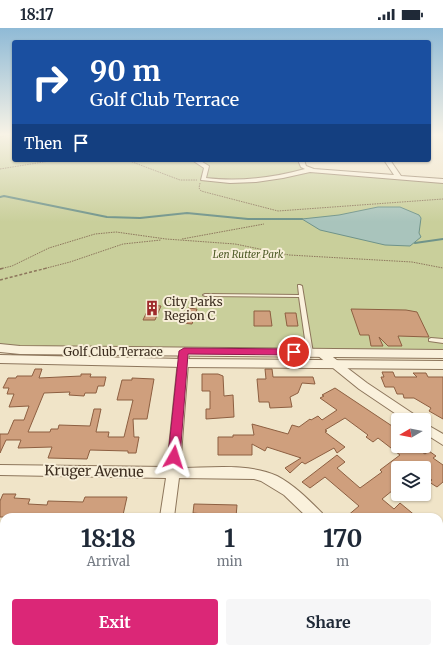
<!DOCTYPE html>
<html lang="en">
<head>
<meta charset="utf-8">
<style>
  body { margin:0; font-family:Merriweather,serif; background:#f6f6f7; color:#1f2937; height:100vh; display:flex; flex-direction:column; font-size:15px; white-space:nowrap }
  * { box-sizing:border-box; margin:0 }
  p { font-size:13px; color:#747a83 }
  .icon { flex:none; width:22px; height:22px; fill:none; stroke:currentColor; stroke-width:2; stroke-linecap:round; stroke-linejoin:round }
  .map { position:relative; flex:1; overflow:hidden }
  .details { position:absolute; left:0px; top:485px; width:443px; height:140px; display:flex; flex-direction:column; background:#fff; border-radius:12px 12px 0 0; box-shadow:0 1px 3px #0004 }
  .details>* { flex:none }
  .banner { position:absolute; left:12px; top:12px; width:419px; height:122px; border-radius:4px; box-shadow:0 1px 3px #0004; background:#1a4fa0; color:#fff; overflow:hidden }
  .needle { width:26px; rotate:260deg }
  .controls { position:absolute; left:391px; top:385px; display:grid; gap:8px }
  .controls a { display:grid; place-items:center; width:40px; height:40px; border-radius:4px; background:#fff; box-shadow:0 1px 3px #0004; font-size:20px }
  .pin { position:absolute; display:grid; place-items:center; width:34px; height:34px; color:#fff; margin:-17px; border:2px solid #fff; border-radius:50%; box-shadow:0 1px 4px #0007 }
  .me { position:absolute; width:44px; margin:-22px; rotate:6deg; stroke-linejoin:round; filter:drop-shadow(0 0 3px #0008) }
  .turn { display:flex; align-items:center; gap:14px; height:84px; padding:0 12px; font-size:18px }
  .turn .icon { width:52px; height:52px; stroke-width:2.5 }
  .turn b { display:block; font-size:28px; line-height:34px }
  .then { display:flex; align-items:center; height:38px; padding:0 12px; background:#0003; gap:8px; font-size:15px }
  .eta { display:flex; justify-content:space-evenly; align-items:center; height:68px; text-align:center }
  .eta b { font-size:24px; font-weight:700; line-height:28px }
  .button { display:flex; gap:8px; margin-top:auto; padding:8px 12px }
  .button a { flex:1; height:46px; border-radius:4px; background:#db2777; color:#fff; font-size:16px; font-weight:700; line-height:46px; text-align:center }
  .button a+a { background:#f6f6f7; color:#1f2937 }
  .status { display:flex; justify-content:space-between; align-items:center; height:28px; padding:0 20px; background:#fff; direction:ltr }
  .status svg { height:11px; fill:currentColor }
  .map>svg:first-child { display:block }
  .green { fill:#c9cf9b }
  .water { fill:#a9c4bc; stroke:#6f938a }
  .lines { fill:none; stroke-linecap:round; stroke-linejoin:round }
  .stream { stroke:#6f938a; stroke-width:2 }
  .building { fill:#cf9f7d; stroke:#8d5f41 }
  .service-casing { stroke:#8d765c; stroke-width:2 }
  .minor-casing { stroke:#8d765c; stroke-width:2 }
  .tertiary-casing { stroke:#8d765c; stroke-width:2 }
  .path-far1 { stroke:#8d765c; stroke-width:1; stroke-dasharray:1.5 1; stroke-linecap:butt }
  .path { stroke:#8d765c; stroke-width:1.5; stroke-dasharray:3 2; stroke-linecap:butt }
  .service { fill:#faf1dc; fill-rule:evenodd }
  .minor { fill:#faf1dc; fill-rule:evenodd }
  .tertiary { fill:#faf1dc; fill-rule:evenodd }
  .route { fill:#db2777; stroke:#8e194d }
  .labels { text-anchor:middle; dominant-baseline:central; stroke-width:4; stroke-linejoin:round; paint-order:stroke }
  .far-park-label { font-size:10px; font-style:italic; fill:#4d5a26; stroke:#f7eed8 }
  .poi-label { font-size:12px; fill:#3d2e20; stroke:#f7eed8; text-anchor:start }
  .street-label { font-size:12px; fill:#3d2e20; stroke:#f7eed8 }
  .near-street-label { font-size:14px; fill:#3d2e20; stroke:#f7eed8 }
</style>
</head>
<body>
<div class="status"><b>18:17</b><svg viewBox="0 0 49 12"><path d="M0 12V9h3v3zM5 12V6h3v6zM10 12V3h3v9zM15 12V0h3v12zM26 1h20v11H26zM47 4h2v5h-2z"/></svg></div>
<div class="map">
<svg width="443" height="625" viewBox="0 0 443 625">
  <rect width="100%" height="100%" fill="#f0e4c8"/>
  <path class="green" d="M 0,107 L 14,107 L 14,132 L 299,132 L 302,139 L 307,142 L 443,154 L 443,322 L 22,319 L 0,317 Z"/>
  <path class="water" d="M 378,179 L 400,179 L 419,187 L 421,190 L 419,205 L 421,209 L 410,218 L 385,217 L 320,202 L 302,191 L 339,187 Z"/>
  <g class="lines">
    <path class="stream" d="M 0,169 L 4,168 L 107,189 L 140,190 L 187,185 L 248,191 L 302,191
      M 415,215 L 443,211"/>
  </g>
  <path class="building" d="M 150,277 L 161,278 L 155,292 L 143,292 Z
    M 188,280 L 197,281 L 192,296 L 182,295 Z
    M 351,281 L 406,282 L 417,284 L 429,309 L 398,308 L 402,318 L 388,318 L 379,309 L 383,318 L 371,318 L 369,307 L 360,307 Z
    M 254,283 L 270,283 L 272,298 L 254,298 Z
    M 285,285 L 296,285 L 298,298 L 287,298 Z
    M 35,341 L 42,341 L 39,350 L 81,348 L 81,346 L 91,346 L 90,349 L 106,349 L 104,358 L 98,358 L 96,365 L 85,365 L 84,368 L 69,367 L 70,364 L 44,365 L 28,404 L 50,404 L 51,401 L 58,401 L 59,397 L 90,398 L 94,381 L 101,381 L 96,404 L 109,404 L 108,409 L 124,409 L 133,372 L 117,372 L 122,352 L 132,352 L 132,350 L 154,351 L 147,391 L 133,391 L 134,409 L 139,409 L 136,425 L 128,425 L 128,423 L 90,422 L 87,431 L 48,430 L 52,419 L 18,420 L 21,412 L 6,412 L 0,425 L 0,406 L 8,406 L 14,392 L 24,392 L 29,378 L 9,379 L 14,366 L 7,366 L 9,360 L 3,360 L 8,350 L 16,350 L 17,348 L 32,348 Z
    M 265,341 L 272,341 L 273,349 L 313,349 L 315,356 L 302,355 L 298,365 L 290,369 L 292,379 L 270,380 L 269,374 L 259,374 L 257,351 L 266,351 Z
    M 382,344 L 393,344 L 395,349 L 417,349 L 413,345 L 426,345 L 428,349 L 443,349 L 443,391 L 429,383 L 431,380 L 414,370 L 404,370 L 403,366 L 397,366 L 394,359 L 385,359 L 381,349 L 384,349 Z
    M 202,346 L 218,346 L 223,348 L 224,368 L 233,367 L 234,389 L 206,391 L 206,381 L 210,381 L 210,363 L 202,363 Z
    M 335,360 L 398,402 L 398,418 L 413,418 L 425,426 L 429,423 L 436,428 L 433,430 L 443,437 L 443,454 L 437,459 L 429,454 L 432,452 L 424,446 L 424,440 L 398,440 L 398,458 L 382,471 L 394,481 L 400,475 L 417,489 L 346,489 L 359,478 L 325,449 L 310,460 L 302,454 L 337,427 L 345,434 L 337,440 L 360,460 L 382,444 L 380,442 L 400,427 L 378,410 L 373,414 L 366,409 L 368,407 L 345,390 L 325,402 L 327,403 L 325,404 L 345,419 L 337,425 L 334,420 L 305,436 L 302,434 L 290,445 L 285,440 L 301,430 L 267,419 L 265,423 L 252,416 L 252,427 L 218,427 L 218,409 L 233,409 L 233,407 L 254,407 L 252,396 L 288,406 L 292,397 L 299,399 L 310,391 L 311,392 L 318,388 L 322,392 L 337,382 L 320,370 L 324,368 L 322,367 Z
    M 3,466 L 16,466 L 14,470 L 30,471 L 28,476 L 47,477 L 48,473 L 83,474 L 85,469 L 127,469 L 123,487 L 66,486 L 65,489 L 29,489 L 10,487 L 9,489 L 0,489 L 0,473 Z
    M 194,476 L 237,477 L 236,489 L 202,489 L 203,486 L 193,485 Z"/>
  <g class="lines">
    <g class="service-casing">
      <path id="service" d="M 298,257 L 300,257 L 302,258 L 313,325 L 310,327 L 307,325 L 299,269 L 205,268 L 203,267 L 205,266 L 299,267 L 298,258 Z
        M 431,310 L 443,311 L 443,315 L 429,313 L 429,311 Z"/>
    </g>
    <g class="minor-casing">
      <path id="minor" d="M 192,132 L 199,132 L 209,138 L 206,150 C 240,154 272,150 305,141 L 301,139 L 298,132 L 304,132 L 306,138 L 314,141 L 394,147 L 384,132 L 390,132 L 401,148 L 443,151 L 443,155 L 310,144 L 283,150 L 256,154 L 230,155 L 201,152 L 204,140 Z
        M 184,320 L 189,323 L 180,440 C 210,440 249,435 277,448 C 294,457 308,471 322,485 L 324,489 L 307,489 L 284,467 L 261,453 L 254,451 L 179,450 L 174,489 L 160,489 L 166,450 L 0,447 L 0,437 L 167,439 L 179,323 Z
        M 321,322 L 325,323 L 367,355 L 418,389 L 420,392 L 405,392 L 359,361 L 317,327 L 316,325 Z
        M 424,395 L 443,406 L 443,417 L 424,405 Z
        M 439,593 L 443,595 L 443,615 L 439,613 Z
        M 152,621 L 170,621 L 172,625 L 154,625 Z"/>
    </g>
    <g class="tertiary-casing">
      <path id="tertiary" d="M 0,316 L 20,318 L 443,322 L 443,330 L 20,326 L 0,324 Z
        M 0,327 L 183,331 L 443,333 L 443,341 L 183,339 L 0,335 Z"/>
    </g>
    <path class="path-far1" d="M 0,109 L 10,107
      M 127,132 L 180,152 L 197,152
      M 0,141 L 56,132
      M 200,155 L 199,160 L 201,163 L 278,183 L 443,171
      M 182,211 L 264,196
      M 0,241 L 12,238 L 49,220 L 95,206 L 116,204 L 166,211 L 235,216 L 289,227 L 412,234 L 443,240
      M 43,241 L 70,234 L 123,216 L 161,212"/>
    <path class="path" d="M 0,241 L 4,240
      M 0,252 L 47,240"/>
    <use href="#service" class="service"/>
    <use href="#minor" class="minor"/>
    <use href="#tertiary" class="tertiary"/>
  </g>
  <linearGradient id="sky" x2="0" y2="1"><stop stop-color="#8fbad6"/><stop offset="0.55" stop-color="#f8f3e6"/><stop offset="1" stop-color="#f8f3e6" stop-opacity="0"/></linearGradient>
  <rect width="443" height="194" fill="url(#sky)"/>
  <path class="route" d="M 184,320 L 294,321 L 299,324 L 294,327 L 188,326 L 180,429 L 178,432 L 174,433 L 170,432 L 168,429 L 179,323 Z"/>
  <defs>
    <g id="building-bare" transform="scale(1.2)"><path d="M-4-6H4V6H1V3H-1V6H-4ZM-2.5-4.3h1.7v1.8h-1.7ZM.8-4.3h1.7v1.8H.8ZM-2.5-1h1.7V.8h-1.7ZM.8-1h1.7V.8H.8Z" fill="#9e2a2b" stroke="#f7eed8" stroke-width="2.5" paint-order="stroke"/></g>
  </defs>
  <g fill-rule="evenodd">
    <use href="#building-bare" x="152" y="280"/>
  </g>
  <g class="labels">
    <g class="far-park-label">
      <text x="248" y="226">Len Rutter Park</text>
    </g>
    <g class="poi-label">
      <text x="164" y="273">City Parks<tspan x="164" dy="14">Region C</tspan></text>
    </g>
    <g class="street-label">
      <text x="113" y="323">Golf Club Terrace</text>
    </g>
    <g class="near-street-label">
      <text transform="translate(94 443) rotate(1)">Kruger Avenue</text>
    </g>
  </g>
</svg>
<div class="controls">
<a><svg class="needle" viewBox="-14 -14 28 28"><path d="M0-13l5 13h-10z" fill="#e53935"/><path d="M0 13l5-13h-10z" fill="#747a83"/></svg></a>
<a><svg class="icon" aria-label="layers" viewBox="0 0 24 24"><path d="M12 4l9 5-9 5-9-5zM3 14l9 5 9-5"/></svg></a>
</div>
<div class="pin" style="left:294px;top:324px;background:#d93025"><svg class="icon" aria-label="arrive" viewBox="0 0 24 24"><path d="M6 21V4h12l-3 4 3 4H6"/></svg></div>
<svg class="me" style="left:174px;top:429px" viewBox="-20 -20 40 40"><path d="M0-17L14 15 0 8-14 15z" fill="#db2777" stroke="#fff" stroke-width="4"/></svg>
<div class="banner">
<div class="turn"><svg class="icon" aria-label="right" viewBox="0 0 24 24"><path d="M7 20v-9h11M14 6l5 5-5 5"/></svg><div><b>90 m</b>Golf Club Terrace</div></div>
<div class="then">Then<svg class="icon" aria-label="arrive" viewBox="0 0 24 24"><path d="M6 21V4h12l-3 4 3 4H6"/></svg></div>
</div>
<section class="details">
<div class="eta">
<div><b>18:18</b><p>Arrival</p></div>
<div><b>1</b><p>min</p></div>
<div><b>170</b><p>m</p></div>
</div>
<div class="button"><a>Exit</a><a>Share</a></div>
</section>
</div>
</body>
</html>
